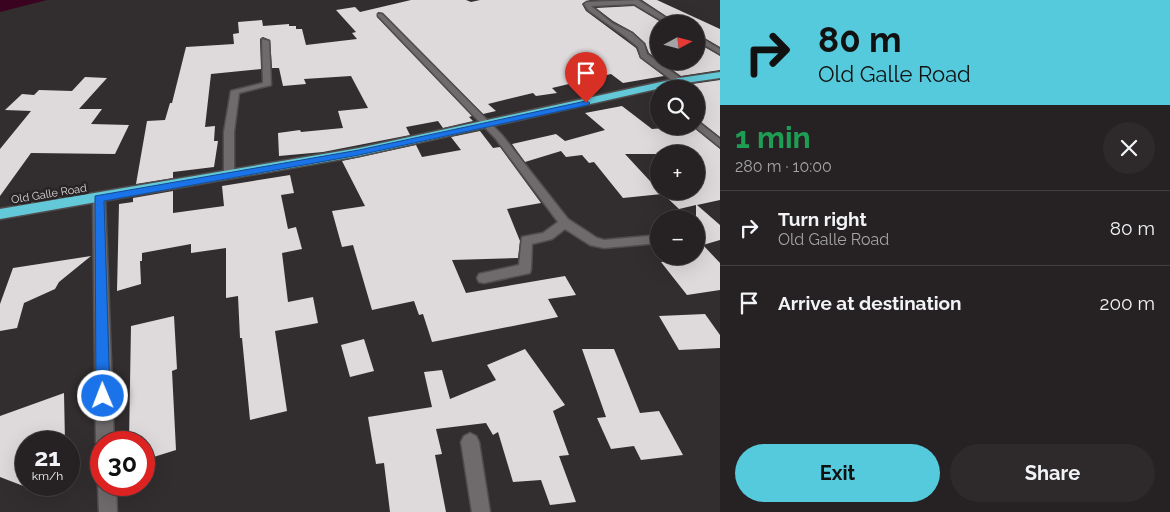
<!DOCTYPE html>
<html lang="en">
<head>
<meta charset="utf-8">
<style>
  body { margin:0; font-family:Raleway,sans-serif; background:#2e2a2b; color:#f1f3f6; height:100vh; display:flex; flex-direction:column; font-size:19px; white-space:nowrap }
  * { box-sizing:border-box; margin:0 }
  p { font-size:16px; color:#a4a4a6 }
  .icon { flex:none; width:28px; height:28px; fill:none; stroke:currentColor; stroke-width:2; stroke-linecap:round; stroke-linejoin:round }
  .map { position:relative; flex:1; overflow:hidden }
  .sheet { display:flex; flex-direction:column; background:#262223; width:450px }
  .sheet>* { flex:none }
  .hud { background:#54cadc; color:#111; overflow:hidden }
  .needle { width:32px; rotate:83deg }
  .buttons { position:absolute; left:650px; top:15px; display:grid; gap:10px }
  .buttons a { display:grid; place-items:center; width:55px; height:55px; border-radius:50%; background:#262223; box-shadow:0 5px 20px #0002,0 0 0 1px #423f41; font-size:25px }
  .speed { position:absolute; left:15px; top:431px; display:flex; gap:10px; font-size:25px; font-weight:700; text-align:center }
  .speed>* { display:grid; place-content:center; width:65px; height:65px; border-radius:50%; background:#262223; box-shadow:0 5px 20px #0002,0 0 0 1px #423f41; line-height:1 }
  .speed small { font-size:12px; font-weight:400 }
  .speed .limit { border:8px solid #d22; background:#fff; color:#111 }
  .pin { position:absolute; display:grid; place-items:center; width:42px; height:42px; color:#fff; margin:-51px -21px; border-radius:50% 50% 50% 0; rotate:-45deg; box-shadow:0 0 5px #0007 }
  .pin .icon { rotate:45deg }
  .me { position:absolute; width:55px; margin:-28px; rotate:359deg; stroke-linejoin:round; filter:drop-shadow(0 0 4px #0008) }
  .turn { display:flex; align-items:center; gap:18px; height:105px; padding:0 15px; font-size:22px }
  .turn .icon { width:65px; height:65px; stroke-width:2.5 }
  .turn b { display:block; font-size:35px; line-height:42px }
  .round { display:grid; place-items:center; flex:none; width:52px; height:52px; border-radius:26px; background:#2e2a2b }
  .summary { display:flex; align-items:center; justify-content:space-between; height:85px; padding:0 15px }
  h1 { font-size:30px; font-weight:700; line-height:38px; color:#1e9e55 }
  .button { display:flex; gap:10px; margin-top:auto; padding:10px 15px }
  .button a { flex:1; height:58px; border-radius:30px; background:#54cadc; color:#111; font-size:20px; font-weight:700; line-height:58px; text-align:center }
  .button a+a { background:#2e2a2b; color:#f1f3f6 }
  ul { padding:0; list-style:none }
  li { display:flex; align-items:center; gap:15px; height:75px; padding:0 15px; border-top:1px solid #423f41 }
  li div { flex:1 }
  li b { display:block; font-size:19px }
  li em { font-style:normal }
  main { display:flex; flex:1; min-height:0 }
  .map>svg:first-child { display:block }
  .water { fill:#3a0420 }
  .building { fill:#ded9da }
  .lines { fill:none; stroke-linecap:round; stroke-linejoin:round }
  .minor-casing { stroke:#504d4e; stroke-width:3 }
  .highway-casing { stroke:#504d4e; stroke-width:3 }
  .minor { fill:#6f6b6c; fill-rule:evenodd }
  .highway { fill:#63c8d8; fill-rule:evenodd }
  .route { fill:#1a73e8; stroke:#114b97 }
  .labels { text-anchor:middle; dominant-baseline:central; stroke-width:5; stroke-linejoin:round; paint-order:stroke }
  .far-street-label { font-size:11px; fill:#dedbdc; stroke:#282425 }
</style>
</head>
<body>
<main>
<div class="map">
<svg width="720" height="512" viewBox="0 0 720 512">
  <rect width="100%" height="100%" fill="#322e2f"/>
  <path class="water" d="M 0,0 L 47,0 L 0,12 Z"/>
  <path class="building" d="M 411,0 L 466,0 L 471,2 L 480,0 L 590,0 L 582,4 L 586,11 L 636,48 L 640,58 L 664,76 L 623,83 L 611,74 L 552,88 L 557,93 L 536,96 L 533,93 L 488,104 L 496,111 L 483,114 L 383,13 L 378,12 L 377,17 L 472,116 L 469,117 L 473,121 L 443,128 L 438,121 L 406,127 L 410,135 L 323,152 L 279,156 L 278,133 L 300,130 L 301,132 L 343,128 L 338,111 L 368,108 L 351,76 L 304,79 L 306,84 L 283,86 L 279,68 L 272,68 L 270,40 L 263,37 L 260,39 L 261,69 L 211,74 L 205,127 L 215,126 L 214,141 L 218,141 L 214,167 L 173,172 L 173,178 L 136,184 L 147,121 L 165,120 L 170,103 L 172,103 L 186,47 L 234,44 L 233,34 L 239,33 L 238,22 L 262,20 L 263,26 L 289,24 L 289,26 L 296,26 L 296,29 L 302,29 L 306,45 L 357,39 L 352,33 L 356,32 L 336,10 L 355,7 L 360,12 Z
    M 642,0 L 657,0 L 720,29 L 720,47 L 696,33 L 696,24 L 678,24 Z
    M 634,6 L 664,24 L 659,24 L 659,60 L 649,53 L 645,43 L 633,32 L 613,21 L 596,8 Z
    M 696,42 L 720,56 L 720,70 L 681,76 L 660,61 L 696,61 Z
    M 85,77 L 107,78 L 79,109 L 102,109 L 91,124 L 129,125 L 115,154 L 31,153 L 0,196 L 0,149 L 31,111 L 5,110 L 22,94 L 34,95 L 39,90 L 72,91 Z
    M 720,80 L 720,137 L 696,118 L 696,89 L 689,89 L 685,85 Z
    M 622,106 L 652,129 L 692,126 L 720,149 L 720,200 L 697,205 L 720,225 L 720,240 L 703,245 L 720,263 L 720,290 L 687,295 L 661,262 L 696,258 L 696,205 L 679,209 L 660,191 L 696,191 L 696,154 L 625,154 L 662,194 L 623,198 L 594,162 L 589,163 L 582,155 L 566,157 L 561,151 L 525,162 L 512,144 L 556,134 L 565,141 L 605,130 L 585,113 Z
    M 480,131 L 493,148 L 500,147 L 541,203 L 507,209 L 520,241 L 518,258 L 452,260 L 466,293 L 565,276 L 576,295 L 548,299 L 558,317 L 432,342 L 423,314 L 419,315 L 414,301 L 372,310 L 353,245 L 342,247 L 332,211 L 365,206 L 342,161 L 416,145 L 422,157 L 461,150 L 451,137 Z
    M 290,175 L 294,193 L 281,195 L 288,229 L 296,227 L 302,249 L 282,253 L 288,302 L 313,297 L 318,323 L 275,331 L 287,411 L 250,420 L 242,338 L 240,338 L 238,296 L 226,298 L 226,248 L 191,253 L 191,244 L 142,253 L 142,261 L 140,261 L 141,284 L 117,291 L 119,204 L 133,202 L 133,198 L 173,191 L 173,213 L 224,206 L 222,186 Z
    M 91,256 L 59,282 L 55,289 L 24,303 L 17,328 L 0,331 L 0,304 L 13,268 Z
    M 705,314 L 720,335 L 720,348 L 679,350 L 659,316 Z
    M 174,316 L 177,369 L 172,371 L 176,450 L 144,460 L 144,442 L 129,442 L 131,326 Z
    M 364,339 L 374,371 L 350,377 L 341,345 Z
    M 525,349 L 565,405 L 553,411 L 569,455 L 559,456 L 576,502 L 550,505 L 541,480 L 513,482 L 498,432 L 493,435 L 486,423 L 436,429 L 442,454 L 435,455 L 446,512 L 390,512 L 384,463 L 376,464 L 368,417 L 432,407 L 424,372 L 442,370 L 450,399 L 496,380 L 487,365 Z
    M 582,349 L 614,349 L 640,413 L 659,411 L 683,455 L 641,460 L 634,446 L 611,449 L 597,418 L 606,417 Z
    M 64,393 L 65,442 L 26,442 L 26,487 L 0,477 L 0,416 Z"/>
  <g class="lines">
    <g class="minor-casing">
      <path id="minor" d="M 638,0 L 676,24 L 668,24 L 634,4 L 591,6 L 612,23 L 632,33 L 644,44 L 647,54 L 682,79 L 682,83 L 676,83 L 641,57 L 638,47 L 626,37 L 588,10 L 584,4 L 587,2 Z
        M 378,14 L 382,14 L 502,135 L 568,219 L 597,238 L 604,240 L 659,235 L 659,243 L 604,248 L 590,245 L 565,229 L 552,239 L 532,244 L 531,269 L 530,273 L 484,283 L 479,282 L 477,278 L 479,274 L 519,265 L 522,237 L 543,233 L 558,222 L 496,139 L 378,16 Z
        M 696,35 L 720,49 L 720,54 L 696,40 Z
        M 262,39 L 269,41 L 271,85 L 239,93 L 234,132 L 234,174 L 229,177 L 224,174 L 224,132 L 231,91 L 263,83 Z
        M 696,120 L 720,139 L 720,147 L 694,126 L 696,126 Z
        M 99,194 L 105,198 L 114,442 L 101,442 L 101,449 L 96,442 L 93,198 Z
        M 470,433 L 476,436 L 479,442 L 490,512 L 472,512 L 461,442 L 464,436 Z
        M 101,479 L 101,485 L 116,485 L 117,512 L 99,512 L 98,485 Z"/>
    </g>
    <g class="highway-casing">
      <path id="highway" d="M 720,72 L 720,78 L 679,84 L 359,156 L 0,219 L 0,209 L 359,148 L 679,78 Z"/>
    </g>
    <use href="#minor" class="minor"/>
    <use href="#highway" class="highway"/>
  </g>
  <path class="route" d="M 586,101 L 590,103 L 588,105 L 359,155 L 104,201 L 110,396 L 108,401 L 103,403 L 98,401 L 96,396 L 95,196 L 359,150 Z"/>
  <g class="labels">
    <g class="far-street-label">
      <text transform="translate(49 194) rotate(-9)">Old Galle Road</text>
    </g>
  </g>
</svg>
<div class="buttons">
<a><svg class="needle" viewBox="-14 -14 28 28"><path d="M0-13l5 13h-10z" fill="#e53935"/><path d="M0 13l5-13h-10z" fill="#a4a4a6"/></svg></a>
<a><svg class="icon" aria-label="search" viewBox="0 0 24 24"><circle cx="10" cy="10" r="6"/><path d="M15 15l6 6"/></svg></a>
<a>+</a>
<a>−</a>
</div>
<div class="speed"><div>21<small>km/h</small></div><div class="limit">30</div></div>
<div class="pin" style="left:586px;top:103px;background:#d93025"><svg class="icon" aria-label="arrive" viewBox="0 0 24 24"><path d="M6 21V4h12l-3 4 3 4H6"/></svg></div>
<svg class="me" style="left:103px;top:396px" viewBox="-20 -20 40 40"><circle r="17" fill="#1a73e8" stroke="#fff" stroke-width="3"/><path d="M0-11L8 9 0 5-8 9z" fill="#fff"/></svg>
</div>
<section class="sheet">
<div class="hud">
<div class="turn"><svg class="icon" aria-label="right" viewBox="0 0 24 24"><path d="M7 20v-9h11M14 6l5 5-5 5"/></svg><div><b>80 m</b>Old Galle Road</div></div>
</div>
<div class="summary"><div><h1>1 min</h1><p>280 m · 10:00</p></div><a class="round"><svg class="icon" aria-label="close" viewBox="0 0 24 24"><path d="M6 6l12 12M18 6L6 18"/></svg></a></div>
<ul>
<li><svg class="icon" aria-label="right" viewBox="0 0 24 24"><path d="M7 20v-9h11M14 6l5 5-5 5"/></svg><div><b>Turn right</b><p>Old Galle Road</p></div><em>80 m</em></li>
<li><svg class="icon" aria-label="arrive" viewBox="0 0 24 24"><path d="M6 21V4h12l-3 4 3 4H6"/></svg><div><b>Arrive at destination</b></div><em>200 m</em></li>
</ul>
<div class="button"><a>Exit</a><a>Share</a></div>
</section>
</main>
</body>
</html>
